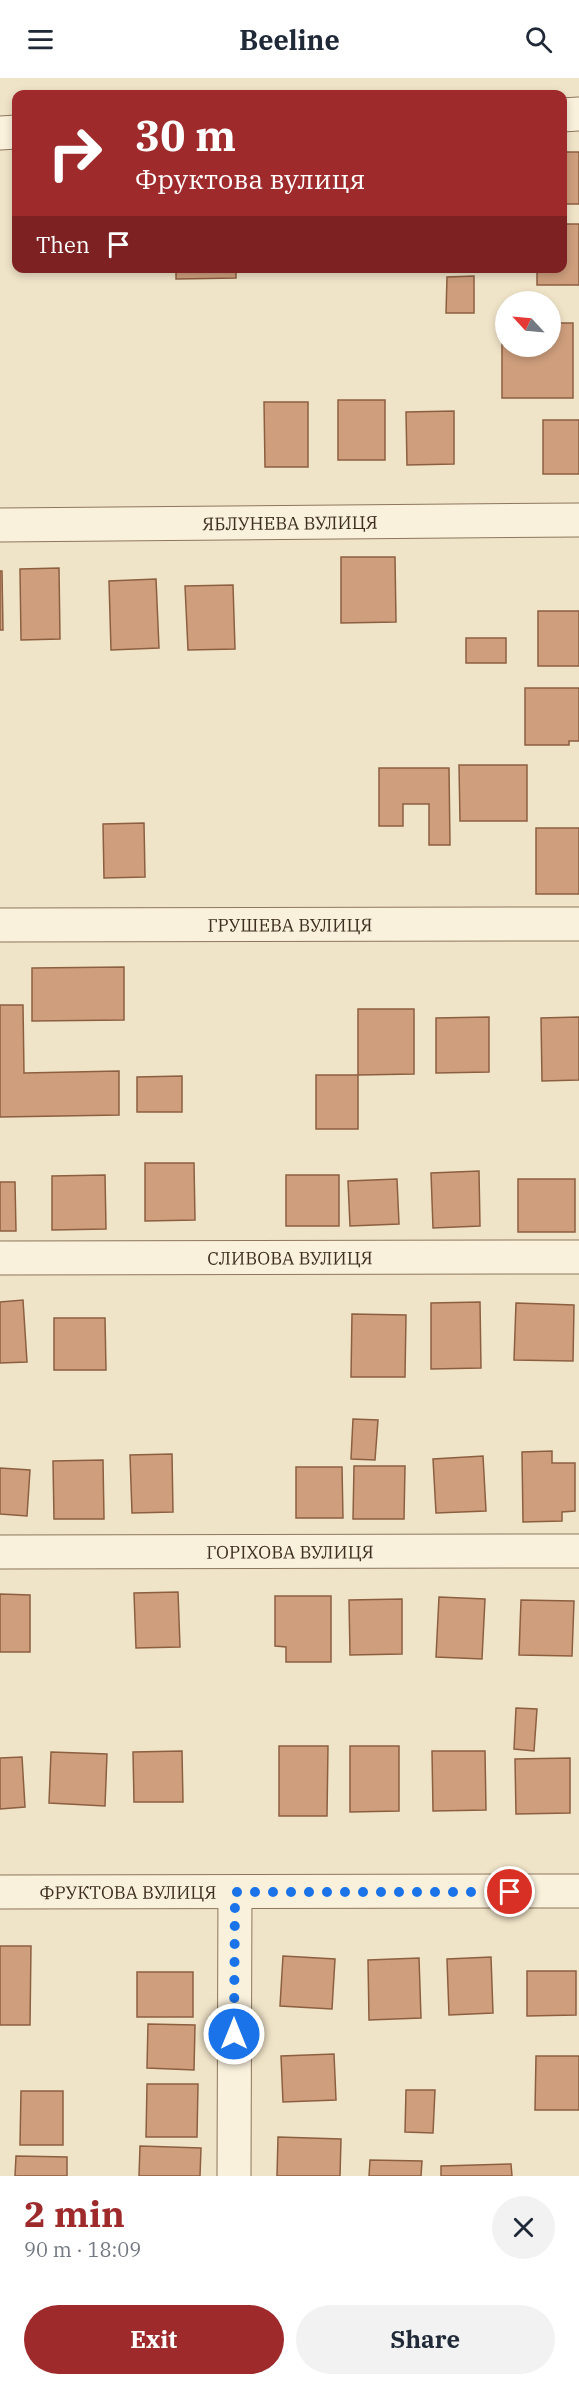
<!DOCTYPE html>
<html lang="en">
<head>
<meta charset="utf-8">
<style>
  body { margin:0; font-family:"IBM Plex Serif",serif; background:#f2f2f3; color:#1f2937; height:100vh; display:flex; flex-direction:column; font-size:22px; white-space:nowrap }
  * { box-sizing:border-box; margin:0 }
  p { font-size:20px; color:#747a83 }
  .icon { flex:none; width:33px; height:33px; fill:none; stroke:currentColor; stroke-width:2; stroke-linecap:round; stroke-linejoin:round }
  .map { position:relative; height:2098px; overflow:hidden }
  .side { display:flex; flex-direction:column; background:#fff; flex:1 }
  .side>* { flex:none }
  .hud { position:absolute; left:12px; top:12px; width:555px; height:183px; border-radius:12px; box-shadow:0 3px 9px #0003; background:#9e2a2b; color:#fff; overflow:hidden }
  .needle { width:39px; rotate:296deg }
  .controls { position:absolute; left:495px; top:213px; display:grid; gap:12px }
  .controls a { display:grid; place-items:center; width:66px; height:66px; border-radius:50%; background:#fff; box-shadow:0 3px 9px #0003; font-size:30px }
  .pin { position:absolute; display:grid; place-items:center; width:51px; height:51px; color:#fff; margin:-26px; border:3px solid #fff; border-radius:50%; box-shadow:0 2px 6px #0007 }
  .me { position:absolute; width:66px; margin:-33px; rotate:0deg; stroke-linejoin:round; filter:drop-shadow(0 0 4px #0008) }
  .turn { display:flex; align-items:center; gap:21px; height:126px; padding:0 24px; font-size:27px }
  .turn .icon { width:78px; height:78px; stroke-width:2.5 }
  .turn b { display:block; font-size:42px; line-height:51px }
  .then { display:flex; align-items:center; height:57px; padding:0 24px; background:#0003; gap:12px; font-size:22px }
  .round { display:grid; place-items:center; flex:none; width:63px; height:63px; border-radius:32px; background:#f2f2f3 }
  .head { display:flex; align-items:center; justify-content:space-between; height:102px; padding:0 24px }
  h1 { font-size:36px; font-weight:700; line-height:45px; color:#9e2a2b }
  .primary-button { display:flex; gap:12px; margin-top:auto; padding:12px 24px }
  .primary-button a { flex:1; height:69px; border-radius:36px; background:#9e2a2b; color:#fff; font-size:24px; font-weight:700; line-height:69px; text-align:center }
  .primary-button a+a { background:#f2f2f3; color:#1f2937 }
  header { display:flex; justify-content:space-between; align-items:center; height:78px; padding:0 24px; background:#fff; font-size:27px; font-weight:700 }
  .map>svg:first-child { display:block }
  .building { fill:#cf9f7d; stroke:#8d5f41; stroke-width:1.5 }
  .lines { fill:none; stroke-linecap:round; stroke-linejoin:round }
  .minor-casing { stroke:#8d765c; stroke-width:35 }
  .minor { stroke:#faf1dc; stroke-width:33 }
  .route { stroke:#1a73e8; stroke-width:10; stroke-dasharray:0 18 }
  .labels { text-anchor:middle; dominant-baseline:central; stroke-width:4.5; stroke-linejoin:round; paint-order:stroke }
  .street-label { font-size:18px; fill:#3d2e20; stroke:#f7eed8 }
</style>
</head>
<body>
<header><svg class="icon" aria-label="menu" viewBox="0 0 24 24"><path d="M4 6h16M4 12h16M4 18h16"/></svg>Beeline<svg class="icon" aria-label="search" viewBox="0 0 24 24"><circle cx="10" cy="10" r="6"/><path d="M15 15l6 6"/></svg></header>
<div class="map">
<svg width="579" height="2098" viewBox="0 0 579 2098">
  <rect width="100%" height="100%" fill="#f0e4c8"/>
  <path class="building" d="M 562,74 L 579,74 L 579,126 L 562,126 Z
    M 15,106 L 16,106 L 16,179 L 15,179 Z
    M 562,146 L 579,146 L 579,207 L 537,207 L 537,190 L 562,190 Z
    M 176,190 L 236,190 L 236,200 L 176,201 Z
    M 474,198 L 474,235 L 446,235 L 447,199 Z
    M 502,245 L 506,245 L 506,268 L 550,268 L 550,245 L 573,245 L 573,320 L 502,320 Z
    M 338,322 L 385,322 L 385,382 L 338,382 Z
    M 264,324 L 308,324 L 308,389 L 265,389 Z
    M 454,333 L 454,386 L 407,387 L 406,334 Z
    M 543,342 L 579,342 L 579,396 L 543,396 Z
    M 341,479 L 395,479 L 396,544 L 341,545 Z
    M 59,490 L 60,561 L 21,562 L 20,491 Z
    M 0,493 L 2,493 L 3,552 L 0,552 Z
    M 156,501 L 159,570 L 111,572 L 109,503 Z
    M 233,507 L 235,571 L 188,572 L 185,508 Z
    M 538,533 L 579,533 L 579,588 L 538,588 Z
    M 466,560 L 506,560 L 506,585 L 466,585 Z
    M 525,610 L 579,610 L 579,663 L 569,663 L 569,667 L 525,667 Z
    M 459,687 L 527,687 L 527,743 L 460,743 Z
    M 379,690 L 449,690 L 450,767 L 429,767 L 429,726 L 403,726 L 403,748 L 379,748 Z
    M 144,745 L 145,799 L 104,800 L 103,746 Z
    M 536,750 L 579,750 L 579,816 L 536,816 Z
    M 124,889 L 124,942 L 32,943 L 32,890 Z
    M 0,927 L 23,927 L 24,995 L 119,993 L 119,1037 L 0,1039 Z
    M 358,931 L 414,931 L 414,996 L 358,997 Z
    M 489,939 L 489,994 L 436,995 L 436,940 Z
    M 579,939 L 579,1002 L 542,1003 L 541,940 Z
    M 316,997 L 358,997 L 358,1051 L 316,1051 Z
    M 182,998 L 182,1034 L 137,1034 L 137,999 Z
    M 145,1085 L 194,1085 L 195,1142 L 145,1143 Z
    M 479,1093 L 480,1148 L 433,1150 L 431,1095 Z
    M 105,1097 L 106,1151 L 52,1152 L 52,1098 Z
    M 286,1097 L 339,1097 L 339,1148 L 286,1148 Z
    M 397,1101 L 399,1146 L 350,1148 L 348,1103 Z
    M 518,1101 L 575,1101 L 575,1154 L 518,1154 Z
    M 0,1104 L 15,1104 L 16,1153 L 0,1153 Z
    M 23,1222 L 27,1284 L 0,1285 L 0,1224 Z
    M 480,1224 L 481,1290 L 431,1291 L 431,1225 Z
    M 516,1225 L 574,1227 L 573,1283 L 514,1282 Z
    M 352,1236 L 406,1237 L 405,1299 L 351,1299 Z
    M 54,1240 L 105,1240 L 106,1292 L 54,1292 Z
    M 353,1341 L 378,1342 L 375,1382 L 351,1381 Z
    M 552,1373 L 552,1385 L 575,1385 L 575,1433 L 562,1434 L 562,1443 L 523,1444 L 522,1374 Z
    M 172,1376 L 173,1434 L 132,1435 L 130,1377 Z
    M 483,1378 L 486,1433 L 436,1435 L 433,1381 Z
    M 103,1382 L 104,1441 L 54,1441 L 53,1383 Z
    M 354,1388 L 405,1388 L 404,1441 L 353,1441 Z
    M 296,1389 L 342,1389 L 343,1440 L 296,1440 Z
    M 0,1390 L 30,1392 L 27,1438 L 0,1436 Z
    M 178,1514 L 180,1569 L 136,1570 L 134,1515 Z
    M 0,1516 L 30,1517 L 30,1574 L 0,1574 Z
    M 275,1518 L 331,1518 L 331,1584 L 286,1584 L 286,1569 L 275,1568 Z
    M 439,1519 L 485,1521 L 482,1581 L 436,1579 Z
    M 402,1521 L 402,1576 L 350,1577 L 349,1522 Z
    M 521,1522 L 574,1523 L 572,1578 L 519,1577 Z
    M 516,1630 L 537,1631 L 534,1673 L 514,1671 Z
    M 279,1668 L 328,1668 L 327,1738 L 279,1738 Z
    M 350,1668 L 399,1668 L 399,1733 L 350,1734 Z
    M 182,1673 L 183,1724 L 134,1724 L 133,1674 Z
    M 432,1673 L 485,1673 L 486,1732 L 433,1733 Z
    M 51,1674 L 107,1676 L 105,1728 L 49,1725 Z
    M 22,1679 L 25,1729 L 0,1731 L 0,1680 Z
    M 570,1680 L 570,1735 L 516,1736 L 515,1681 Z
    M 0,1868 L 31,1868 L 30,1947 L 0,1947 Z
    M 283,1878 L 335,1881 L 332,1931 L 280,1928 Z
    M 491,1879 L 493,1935 L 449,1937 L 447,1881 Z
    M 419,1880 L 421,1940 L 369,1942 L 368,1882 Z
    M 527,1893 L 576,1893 L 576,1937 L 527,1938 Z
    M 137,1894 L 193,1894 L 193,1939 L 137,1939 Z
    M 148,1946 L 195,1947 L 194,1992 L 147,1990 Z
    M 334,1976 L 336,2022 L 283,2024 L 281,1978 Z
    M 536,1978 L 579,1978 L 579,2032 L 535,2032 Z
    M 147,2006 L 198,2006 L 197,2059 L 146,2059 Z
    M 406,2012 L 435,2012 L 433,2055 L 405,2054 Z
    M 21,2013 L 63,2013 L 63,2067 L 20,2067 Z
    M 278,2059 L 341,2061 L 340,2098 L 277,2098 Z
    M 140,2068 L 201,2070 L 200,2098 L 139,2098 Z
    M 16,2078 L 67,2079 L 67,2098 L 15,2098 Z
    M 370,2082 L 422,2083 L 421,2098 L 369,2098 Z
    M 511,2086 L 512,2098 L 441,2098 L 441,2088 Z"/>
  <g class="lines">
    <g class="minor-casing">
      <g id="minor">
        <path d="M 562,37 L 579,36"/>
        <path d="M 0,55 L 16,54"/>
        <path id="s1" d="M 0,447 L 579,442"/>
        <path id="s2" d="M 0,847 L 579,846"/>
        <path id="s3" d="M 0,1180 L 579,1179"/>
        <path id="s4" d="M 0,1474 L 579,1473"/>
        <path id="s5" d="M 0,1814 L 579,1813"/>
        <path d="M 234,2098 L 235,1814"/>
      </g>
    </g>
    <use href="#minor" class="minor"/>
  </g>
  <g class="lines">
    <path class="route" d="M 234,1956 L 235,1814 L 510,1814"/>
  </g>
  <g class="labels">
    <g class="street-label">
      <text stroke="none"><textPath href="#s1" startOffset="290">ЯБЛУНЕВА ВУЛИЦЯ</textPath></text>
      <text stroke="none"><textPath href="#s2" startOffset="290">ГРУШЕВА ВУЛИЦЯ</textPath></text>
      <text stroke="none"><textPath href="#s3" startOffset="290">СЛИВОВА ВУЛИЦЯ</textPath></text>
      <text stroke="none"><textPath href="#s4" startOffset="290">ГОРІХОВА ВУЛИЦЯ</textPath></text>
      <text stroke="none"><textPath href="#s5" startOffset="128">ФРУКТОВА ВУЛИЦЯ</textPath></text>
    </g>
  </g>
</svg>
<div class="controls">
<a><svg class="needle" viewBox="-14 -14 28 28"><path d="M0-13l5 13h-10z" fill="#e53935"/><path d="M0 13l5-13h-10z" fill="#747a83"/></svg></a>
</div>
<div class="pin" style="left:510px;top:1814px;background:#d93025"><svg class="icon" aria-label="arrive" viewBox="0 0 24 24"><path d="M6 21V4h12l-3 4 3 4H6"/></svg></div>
<svg class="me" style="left:234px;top:1956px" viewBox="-20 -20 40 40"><circle r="17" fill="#1a73e8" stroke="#fff" stroke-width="3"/><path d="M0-11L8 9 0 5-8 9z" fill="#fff"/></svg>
<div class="hud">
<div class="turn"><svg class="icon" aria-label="right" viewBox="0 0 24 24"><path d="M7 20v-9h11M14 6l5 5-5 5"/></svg><div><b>30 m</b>Фруктова вулиця</div></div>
<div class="then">Then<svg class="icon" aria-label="arrive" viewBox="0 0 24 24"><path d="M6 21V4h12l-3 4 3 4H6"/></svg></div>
</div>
</div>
<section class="side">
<div class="head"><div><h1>2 min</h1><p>90 m · 18:09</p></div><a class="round"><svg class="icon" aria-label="close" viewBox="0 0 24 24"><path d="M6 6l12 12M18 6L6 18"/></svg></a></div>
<div class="primary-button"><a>Exit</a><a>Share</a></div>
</section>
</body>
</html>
